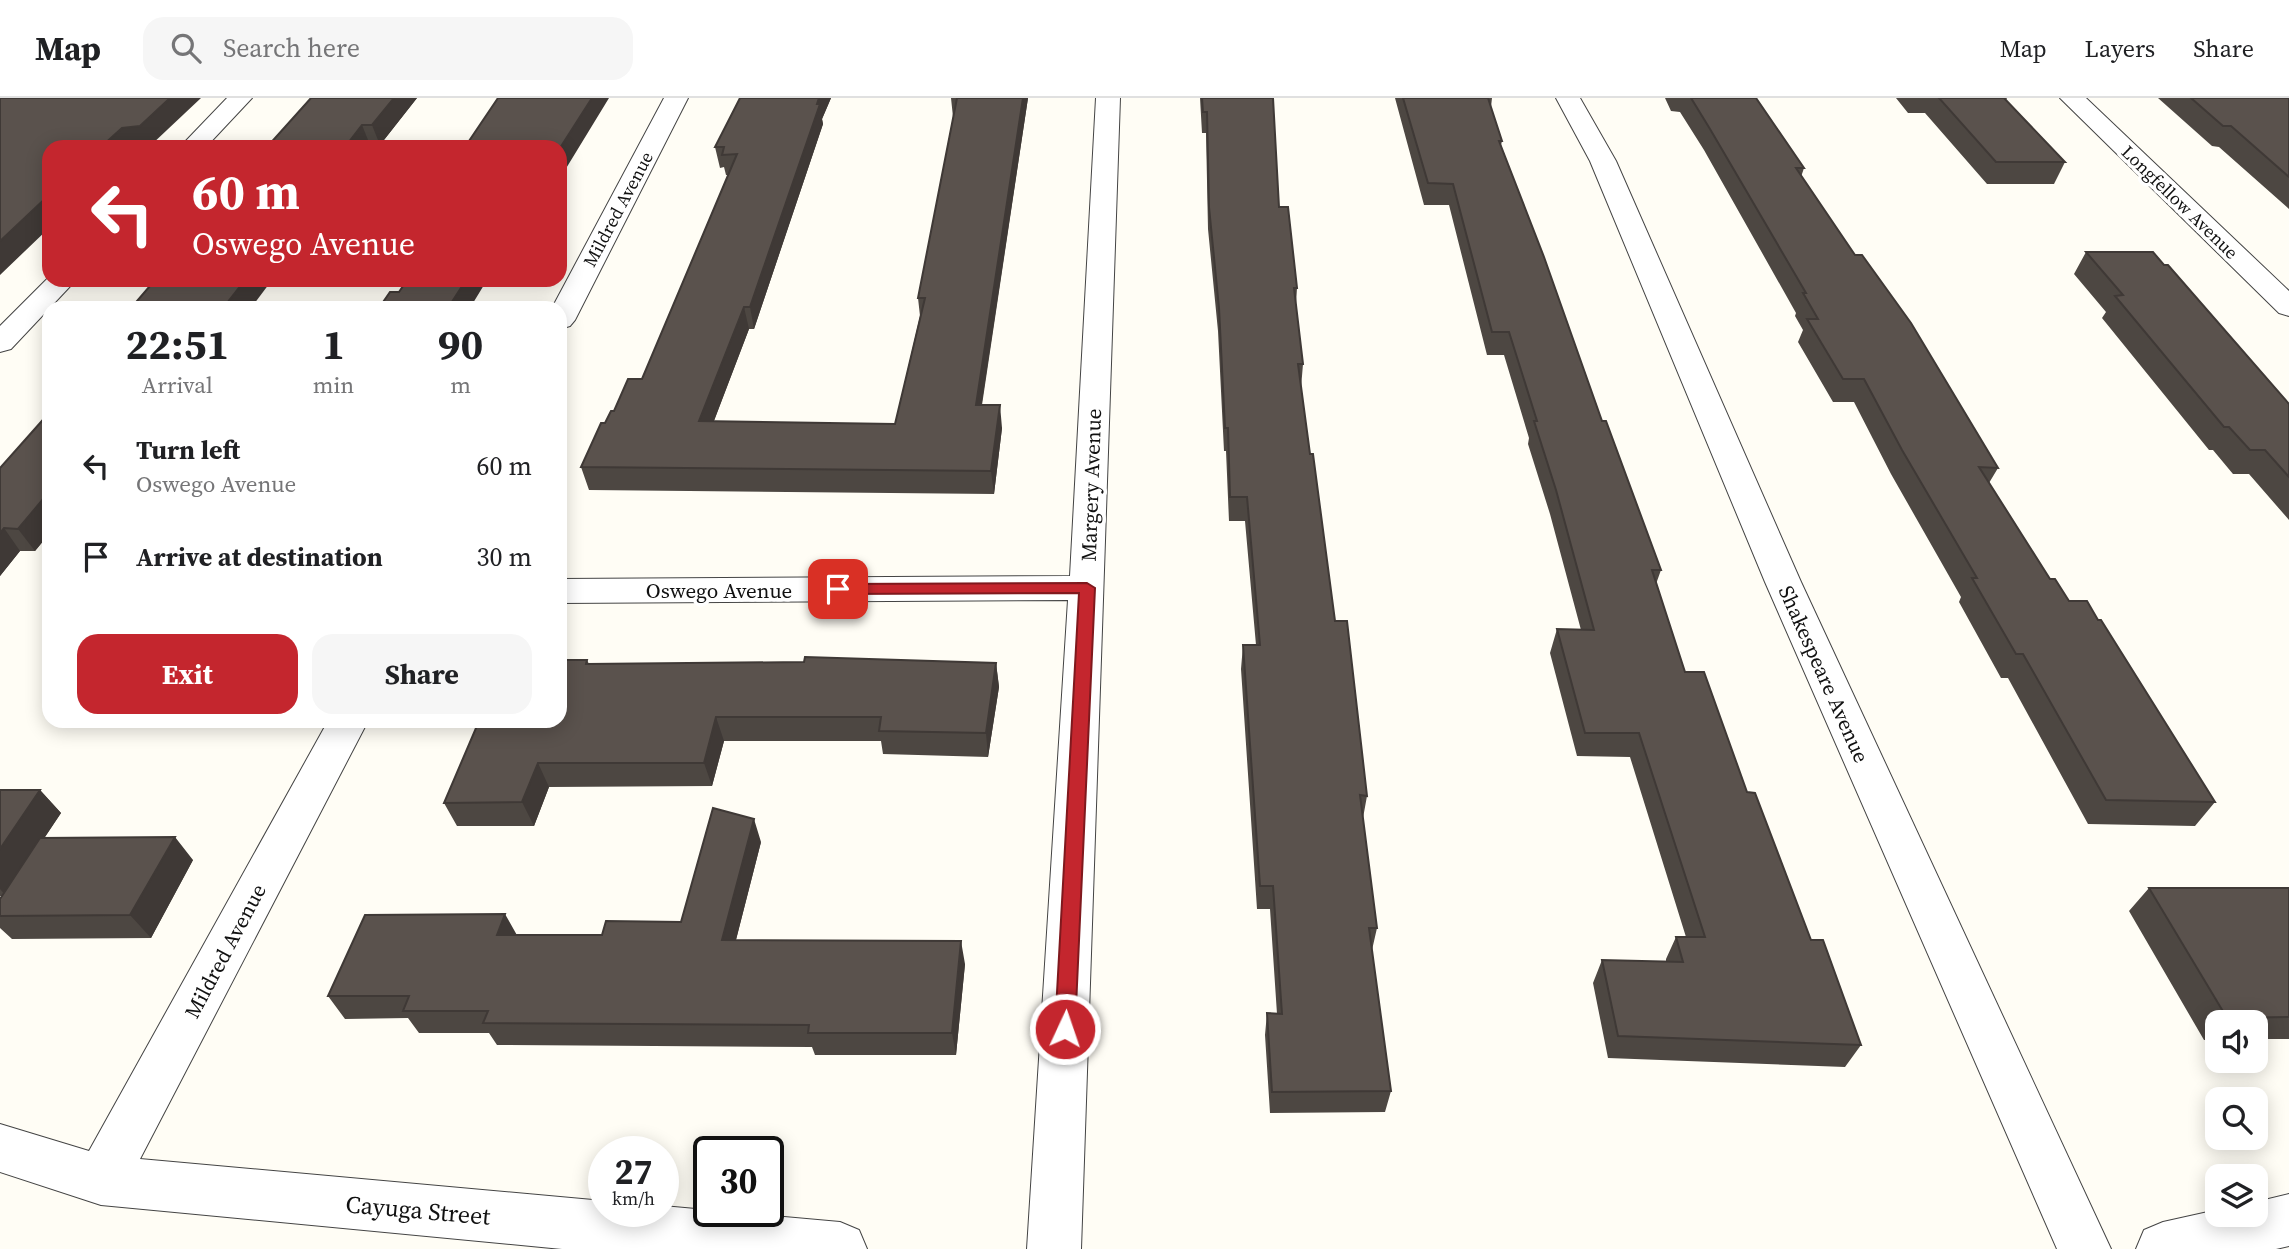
<!DOCTYPE html>
<html lang="en">
<head>
<meta charset="utf-8">
<style>
  body { margin:0; font-family:"Source Serif 4",serif; background:#f6f6f6; color:#202124; height:100vh; display:flex; flex-direction:column; font-size:26px; white-space:nowrap }
  * { box-sizing:border-box; margin:0 }
  p { font-size:23px; color:#757577 }
  .icon { flex:none; width:38px; height:38px; fill:none; stroke:currentColor; stroke-width:2; stroke-linecap:round; stroke-linejoin:round }
  .map { position:relative; flex:1; overflow:hidden }
  .details { position:absolute; left:42px; top:203px; width:525px; height:427px; display:flex; flex-direction:column; background:#fff; border-radius:21px; box-shadow:0 4px 18px #0003 }
  .details>* { flex:none }
  .banner { position:absolute; left:42px; top:42px; width:525px; height:147px; border-radius:21px; box-shadow:0 4px 18px #0003; background:#c4262e; color:#fff; overflow:hidden }
  .tools { position:absolute; left:2205px; top:912px; display:grid; gap:14px }
  .tools a { display:grid; place-items:center; width:63px; height:63px; border-radius:14px; background:#fff; box-shadow:0 4px 18px #0003; font-size:35px }
  .speed { position:absolute; left:588px; top:1038px; display:flex; gap:14px; font-size:35px; font-weight:700; text-align:center }
  .speed>* { display:grid; place-content:center; width:91px; height:91px; border-radius:50%; background:#fff; box-shadow:0 4px 18px #0003; line-height:1 }
  .speed small { font-size:18px; font-weight:400 }
  .speed .limit { border:4px solid #111; border-radius:10px; background:#fff; color:#111 }
  .pin { position:absolute; display:grid; place-items:center; width:60px; height:60px; color:#fff; margin:-30px; border-radius:14px; box-shadow:0 4px 10px #0006 }
  .me { position:absolute; width:77px; margin:-38px; rotate:3deg; stroke-linejoin:round; filter:drop-shadow(0 0 5px #0008) }
  .turn { display:flex; align-items:center; gap:24px; height:147px; padding:0 35px; font-size:32px }
  .turn .icon { width:91px; height:91px; stroke-width:2.5 }
  .turn b { display:block; font-size:49px; line-height:60px }
  .eta { display:flex; justify-content:space-evenly; align-items:center; height:119px; text-align:center }
  .eta b { font-size:42px; font-weight:700; line-height:49px }
  .cta { display:flex; gap:14px; margin-top:auto; padding:14px 35px }
  .cta a { flex:1; height:80px; border-radius:21px; background:#c4262e; color:#fff; font-size:28px; font-weight:700; line-height:80px; text-align:center }
  .cta a+a { background:#f6f6f6; color:#202124 }
  ul { padding:0; list-style:none }
  li { display:flex; align-items:center; gap:21px; height:91px; padding:0 35px }
  li div { flex:1 }
  li b { display:block; font-size:26px }
  li em { font-style:normal }
  header { display:flex; align-items:center; gap:42px; box-sizing:border-box; height:98px; padding:0 35px; background:#fff; border-bottom:2px solid #e0e0e0 }
  header strong { font-size:33px }
  nav { display:flex; gap:38px; margin-inline-start:auto; font-size:24px }
  .search { width:490px; height:63px; background:#f6f6f6; display:flex; align-items:center; gap:18px; box-sizing:border-box; padding:0 24px; border-radius:21px; color:#757577; font-size:26px }
  .map>svg:first-child { display:block }
  .lines { fill:none; stroke-linecap:round; stroke-linejoin:round }
  .street-casing { stroke:#444; stroke-width:2 }
  .street { fill:#fff; fill-rule:evenodd }
  .wall { fill:#4d4742 }
  .shaded-wall { fill:#3f3936 }
  .building { fill:#5a524d; stroke:#3f3936; stroke-width:2 }
  .route { fill:#c4262e; stroke:#7f191e; stroke-width:2 }
  .labels { text-anchor:middle; dominant-baseline:central; stroke-width:7; stroke-linejoin:round; paint-order:stroke }
  .far-street-label { font-size:18px; fill:#111; stroke:#fff }
  .street-label { font-size:21px; fill:#111; stroke:#fff }
  .near-street-label { font-size:24px; fill:#111; stroke:#fff }
</style>
</head>
<body>
<header>
<strong>Map</strong>
<div class="search"><svg class="icon" aria-label="search" viewBox="0 0 24 24"><circle cx="10" cy="10" r="6"/><path d="M15 15l6 6"/></svg>Search here</div>
<nav><a>Map</a><a>Layers</a><a>Share</a></nav>
</header>
<div class="map">
<svg width="2289" height="1151" viewBox="0 0 2289 1151">
  <rect width="100%" height="100%" fill="#fffdf5"/>
  <g class="lines">
    <g class="street-casing">
      <path id="street" d="M 227,0 L 252,0 L 206,49 L 180,49 Z
        M 664,0 L 688,0 L 575,222 L 570,228 L 560,231 L 560,210 L 552,210 Z
        M 1096,0 L 1120,0 L 1081,1151 L 1027,1151 L 1068,502 L 560,505 L 560,481 L 1070,478 Z
        M 1556,0 L 1580,0 L 1616,63 L 1801,484 L 2111,1151 L 2057,1151 L 1765,484 L 1590,63 Z
        M 2060,0 L 2086,0 L 2289,193 L 2289,218 L 2279,215 Z
        M 49,179 L 49,182 L 76,182 L 11,251 L 0,254 L 0,228 Z
        M 328,623 L 368,623 L 140,1061 L 604,1103 L 604,1113 L 663,1113 L 663,1108 L 840,1124 L 859,1132 L 867,1151 L 562,1151 L 101,1107 L 0,1074 L 0,1026 L 89,1053 Z
        M 2289,1096 L 2289,1148 L 2276,1151 L 2136,1151 L 2144,1132 L 2163,1124 L 2217,1112 L 2217,1116 L 2256,1116 L 2256,1104 Z"/>
    </g>
    <use href="#street" class="street"/>
  </g>
  <path class="wall" d="M 311,0 L 417,0 L 380,47 L 370,47 L 369,49 L 267,49 Z
    M 740,0 L 831,0 L 822,21 L 823,26 L 754,231 L 749,231 L 714,323 L 895,326 L 920,218 L 918,200 L 953,19 L 951,0 L 1028,0 L 982,307 L 1002,330 L 994,396 L 589,392 L 581,369 L 614,313 L 642,281 L 728,77 L 726,77 L 724,69 L 720,70 L 715,49 Z
    M 1200,0 L 1273,0 L 1279,109 L 1297,190 L 1296,206 L 1303,266 L 1301,290 L 1310,356 L 1335,523 L 1367,698 L 1363,720 L 1377,830 L 1372,852 L 1391,993 L 1385,1014 L 1270,1015 L 1265,937 L 1267,915 L 1277,916 L 1270,811 L 1257,811 L 1241,571 L 1243,547 L 1256,547 L 1245,423 L 1229,423 L 1226,353 L 1224,353 L 1218,233 L 1208,131 L 1206,35 L 1202,35 Z
    M 1395,0 L 1492,0 L 1491,9 L 1502,43 L 1501,47 L 1602,323 L 1661,472 L 1656,486 L 1685,574 L 1747,694 L 1811,842 L 1861,947 L 1845,969 L 1608,960 L 1593,885 L 1602,862 L 1666,864 L 1666,861 L 1676,839 L 1686,839 L 1630,659 L 1577,658 L 1550,555 L 1557,531 L 1581,532 L 1550,416 L 1528,346 L 1529,340 L 1504,257 L 1487,257 L 1449,107 L 1424,107 Z
    M 1665,0 L 1756,0 L 1804,70 L 1801,79 L 1998,370 L 1989,385 L 2050,481 L 2069,503 L 2215,704 L 2195,728 L 2088,726 L 2008,580 L 2001,580 L 1959,504 L 1961,499 L 1891,376 L 1854,304 L 1833,304 L 1798,244 L 1803,232 L 1795,218 L 1796,215 L 1704,52 L 1680,14 L 1671,13 Z
    M 1896,0 L 2007,0 L 2006,2 L 2065,64 L 2054,86 L 1987,86 L 1925,15 L 1908,15 Z
    M 2158,0 L 2289,0 L 2289,111 L 2219,49 L 2212,48 Z
    M 2086,154 L 2289,306 L 2289,422 L 2249,376 L 2233,376 L 2213,352 L 2209,352 L 2102,220 L 2106,214 L 2074,176 Z
    M 49,315 L 49,436 L 35,453 L 20,453 L 0,478 L 0,370 Z
    M 587,562 L 589,566 L 996,565 L 999,589 L 988,659 L 883,656 L 881,643 L 724,643 L 712,688 L 549,689 L 534,728 L 457,728 L 444,705 Z
    M 0,692 L 40,692 L 61,715 L 44,740 L 193,762 L 151,840 L 12,841 L 0,830 L 0,801 L 2,798 L 0,798 Z
    M 761,744 L 736,842 L 965,866 L 956,957 L 815,957 L 812,949 L 497,947 L 489,935 L 419,935 L 408,920 L 345,921 L 328,898 L 517,837 L 602,837 L 681,824 Z
    M 2149,790 L 2289,790 L 2289,941 L 2256,941 L 2256,924 L 2217,924 L 2217,942 L 2204,942 L 2129,813 Z"/>
  <path class="shaded-wall" d="M 170,0 L 201,0 L 150,48 L 141,49 L 101,49 L 122,30 Z
    M 394,0 L 417,0 L 380,47 L 372,27 Z
    M 592,0 L 609,0 L 562,77 L 560,70 L 560,50 Z
    M 819,0 L 831,0 L 822,21 L 823,26 L 754,231 L 750,209 Z
    M 1023,0 L 1028,0 L 978,330 L 976,307 Z
    M 362,27 L 370,47 L 369,49 L 345,49 Z
    M 49,97 L 49,130 L 0,177 L 0,143 Z
    M 245,182 L 272,182 L 251,210 L 223,210 Z
    M 466,182 L 487,182 L 470,210 L 448,210 Z
    M 744,209 L 749,231 L 705,346 L 699,323 Z
    M 1000,307 L 1002,330 L 994,396 L 991,373 Z
    M 49,394 L 49,436 L 35,453 L 18,431 Z
    M 4,430 L 20,453 L 0,478 L 0,435 Z
    M 996,565 L 999,589 L 988,659 L 986,635 Z
    M 716,619 L 724,643 L 712,688 L 704,665 Z
    M 538,665 L 549,689 L 534,728 L 522,704 Z
    M 40,692 L 61,715 L 6,798 L 0,791 L 0,751 Z
    M 754,721 L 761,744 L 730,865 L 722,842 Z
    M 175,739 L 193,762 L 151,840 L 130,817 Z
    M 505,816 L 518,839 L 497,837 Z
    M 961,843 L 965,866 L 956,957 L 952,935 Z"/>
  <path class="building" d="M 0,0 L 170,0 L 140,28 L 122,30 L 101,49 L 49,49 L 49,97 L 0,143 Z
    M 311,0 L 394,0 L 372,27 L 362,27 L 345,49 L 267,49 Z
    M 498,0 L 592,0 L 560,50 L 560,49 L 465,49 Z
    M 740,0 L 819,0 L 817,6 L 820,6 L 750,209 L 744,209 L 699,323 L 895,326 L 925,200 L 918,200 L 957,0 L 1023,0 L 976,307 L 1000,307 L 991,373 L 581,369 L 601,325 L 605,325 L 611,313 L 614,313 L 628,281 L 642,281 L 737,56 L 722,57 L 724,49 L 715,49 Z
    M 1202,0 L 1273,0 L 1279,109 L 1288,109 L 1297,190 L 1294,190 L 1303,266 L 1298,266 L 1310,356 L 1313,356 L 1335,523 L 1347,523 L 1367,698 L 1360,697 L 1377,830 L 1369,830 L 1391,993 L 1272,994 L 1267,915 L 1282,916 L 1273,788 L 1260,788 L 1243,547 L 1260,547 L 1247,399 L 1230,399 L 1228,330 L 1225,330 L 1219,210 L 1209,109 L 1207,14 L 1203,14 Z
    M 1403,0 L 1488,0 L 1502,43 L 1499,43 L 1544,159 L 1602,323 L 1606,323 L 1661,472 L 1652,472 L 1685,574 L 1704,574 L 1747,694 L 1755,695 L 1811,842 L 1823,842 L 1861,947 L 1618,938 L 1602,862 L 1683,864 L 1676,839 L 1705,839 L 1639,635 L 1585,635 L 1557,531 L 1594,532 L 1556,392 L 1534,323 L 1537,323 L 1509,234 L 1492,234 L 1453,86 L 1428,85 Z
    M 1691,0 L 1756,0 L 1804,70 L 1796,70 L 1855,157 L 1862,157 L 1911,225 L 1998,370 L 1979,369 L 2050,481 L 2055,481 L 2069,503 L 2087,503 L 2098,522 L 2101,522 L 2215,704 L 2106,702 L 2023,556 L 2016,556 L 1972,480 L 1977,480 L 1902,352 L 1864,281 L 1843,281 L 1807,221 L 1818,221 L 1803,195 L 1806,195 L 1710,31 Z
    M 1939,0 L 2004,0 L 2065,64 L 1996,64 Z
    M 2191,0 L 2289,0 L 2289,79 L 2231,28 L 2223,28 Z
    M 2086,154 L 2153,154 L 2164,167 L 2168,167 L 2289,306 L 2289,379 L 2265,352 L 2250,352 L 2229,329 L 2224,329 L 2115,198 L 2123,197 Z
    M 155,182 L 245,182 L 223,210 L 131,210 Z
    M 407,182 L 466,182 L 448,210 L 379,210 L 390,194 L 399,194 Z
    M 49,315 L 49,394 L 18,431 L 4,430 L 0,435 L 0,370 Z
    M 805,559 L 996,565 L 986,635 L 879,633 L 881,619 L 716,619 L 704,665 L 538,665 L 522,704 L 444,705 L 479,623 L 560,623 L 560,562 L 587,562 L 586,566 L 804,564 Z
    M 0,692 L 40,692 L 0,751 Z
    M 713,710 L 754,721 L 722,842 L 961,843 L 952,935 L 808,935 L 809,927 L 483,925 L 488,913 L 403,913 L 409,898 L 328,898 L 365,817 L 505,816 L 497,837 L 602,837 L 606,823 L 681,824 Z
    M 175,739 L 130,817 L 0,818 L 0,801 L 40,740 Z
    M 2149,790 L 2289,790 L 2289,919 L 2227,920 Z"/>
  <path class="route" d="M 1087,485 L 1095,490 L 1075,931 L 1072,937 L 1065,940 L 1058,937 L 1055,931 L 1079,495 L 838,496 L 830,491 L 838,486 Z"/>
  <g class="labels">
    <g class="far-street-label">
      <text transform="translate(2180 104) rotate(44)">Longfellow Avenue</text>
      <text transform="translate(618 111) rotate(-62)">Mildred Avenue</text>
    </g>
    <g class="street-label">
      <text transform="translate(1091 387) rotate(-88)">Margery Avenue</text>
      <text x="719" y="492">Oswego Avenue</text>
      <text transform="translate(1824 576) rotate(66)">Shakespeare Avenue</text>
      <text transform="translate(225 853) rotate(-62)">Mildred Avenue</text>
    </g>
    <g class="near-street-label">
      <text transform="translate(418 1112) rotate(5)">Cayuga Street</text>
    </g>
  </g>
</svg>
<div class="tools">
<a><svg class="icon" aria-label="sound" viewBox="0 0 24 24"><path d="M4 9h4l5-4v14l-5-4H4zM17 9q2 3 0 6"/></svg></a>
<a><svg class="icon" aria-label="search" viewBox="0 0 24 24"><circle cx="10" cy="10" r="6"/><path d="M15 15l6 6"/></svg></a>
<a><svg class="icon" aria-label="layers" viewBox="0 0 24 24"><path d="M12 4l9 5-9 5-9-5zM3 14l9 5 9-5"/></svg></a>
</div>
<div class="speed"><div>27<small>km/h</small></div><div class="limit">30</div></div>
<div class="pin" style="left:838px;top:491px;background:#d93025"><svg class="icon" aria-label="arrive" viewBox="0 0 24 24"><path d="M6 21V4h12l-3 4 3 4H6"/></svg></div>
<svg class="me" style="left:1065px;top:931px" viewBox="-20 -20 40 40"><circle r="17" fill="#c4262e" stroke="#fff" stroke-width="3"/><path d="M0-11L8 9 0 5-8 9z" fill="#fff"/></svg>
<div class="banner">
<div class="turn"><svg class="icon" aria-label="left" viewBox="0 0 24 24"><path d="M17 20v-9H6M10 6l-5 5 5 5"/></svg><div><b>60 m</b>Oswego Avenue</div></div>
</div>
<section class="details">
<div class="eta">
<div><b>22:51</b><p>Arrival</p></div>
<div><b>1</b><p>min</p></div>
<div><b>90</b><p>m</p></div>
</div>
<ul>
<li><svg class="icon" aria-label="left" viewBox="0 0 24 24"><path d="M17 20v-9H6M10 6l-5 5 5 5"/></svg><div><b>Turn left</b><p>Oswego Avenue</p></div><em>60 m</em></li>
<li><svg class="icon" aria-label="arrive" viewBox="0 0 24 24"><path d="M6 21V4h12l-3 4 3 4H6"/></svg><div><b>Arrive at destination</b></div><em>30 m</em></li>
</ul>
<div class="cta"><a>Exit</a><a>Share</a></div>
</section>
</div>
</body>
</html>
